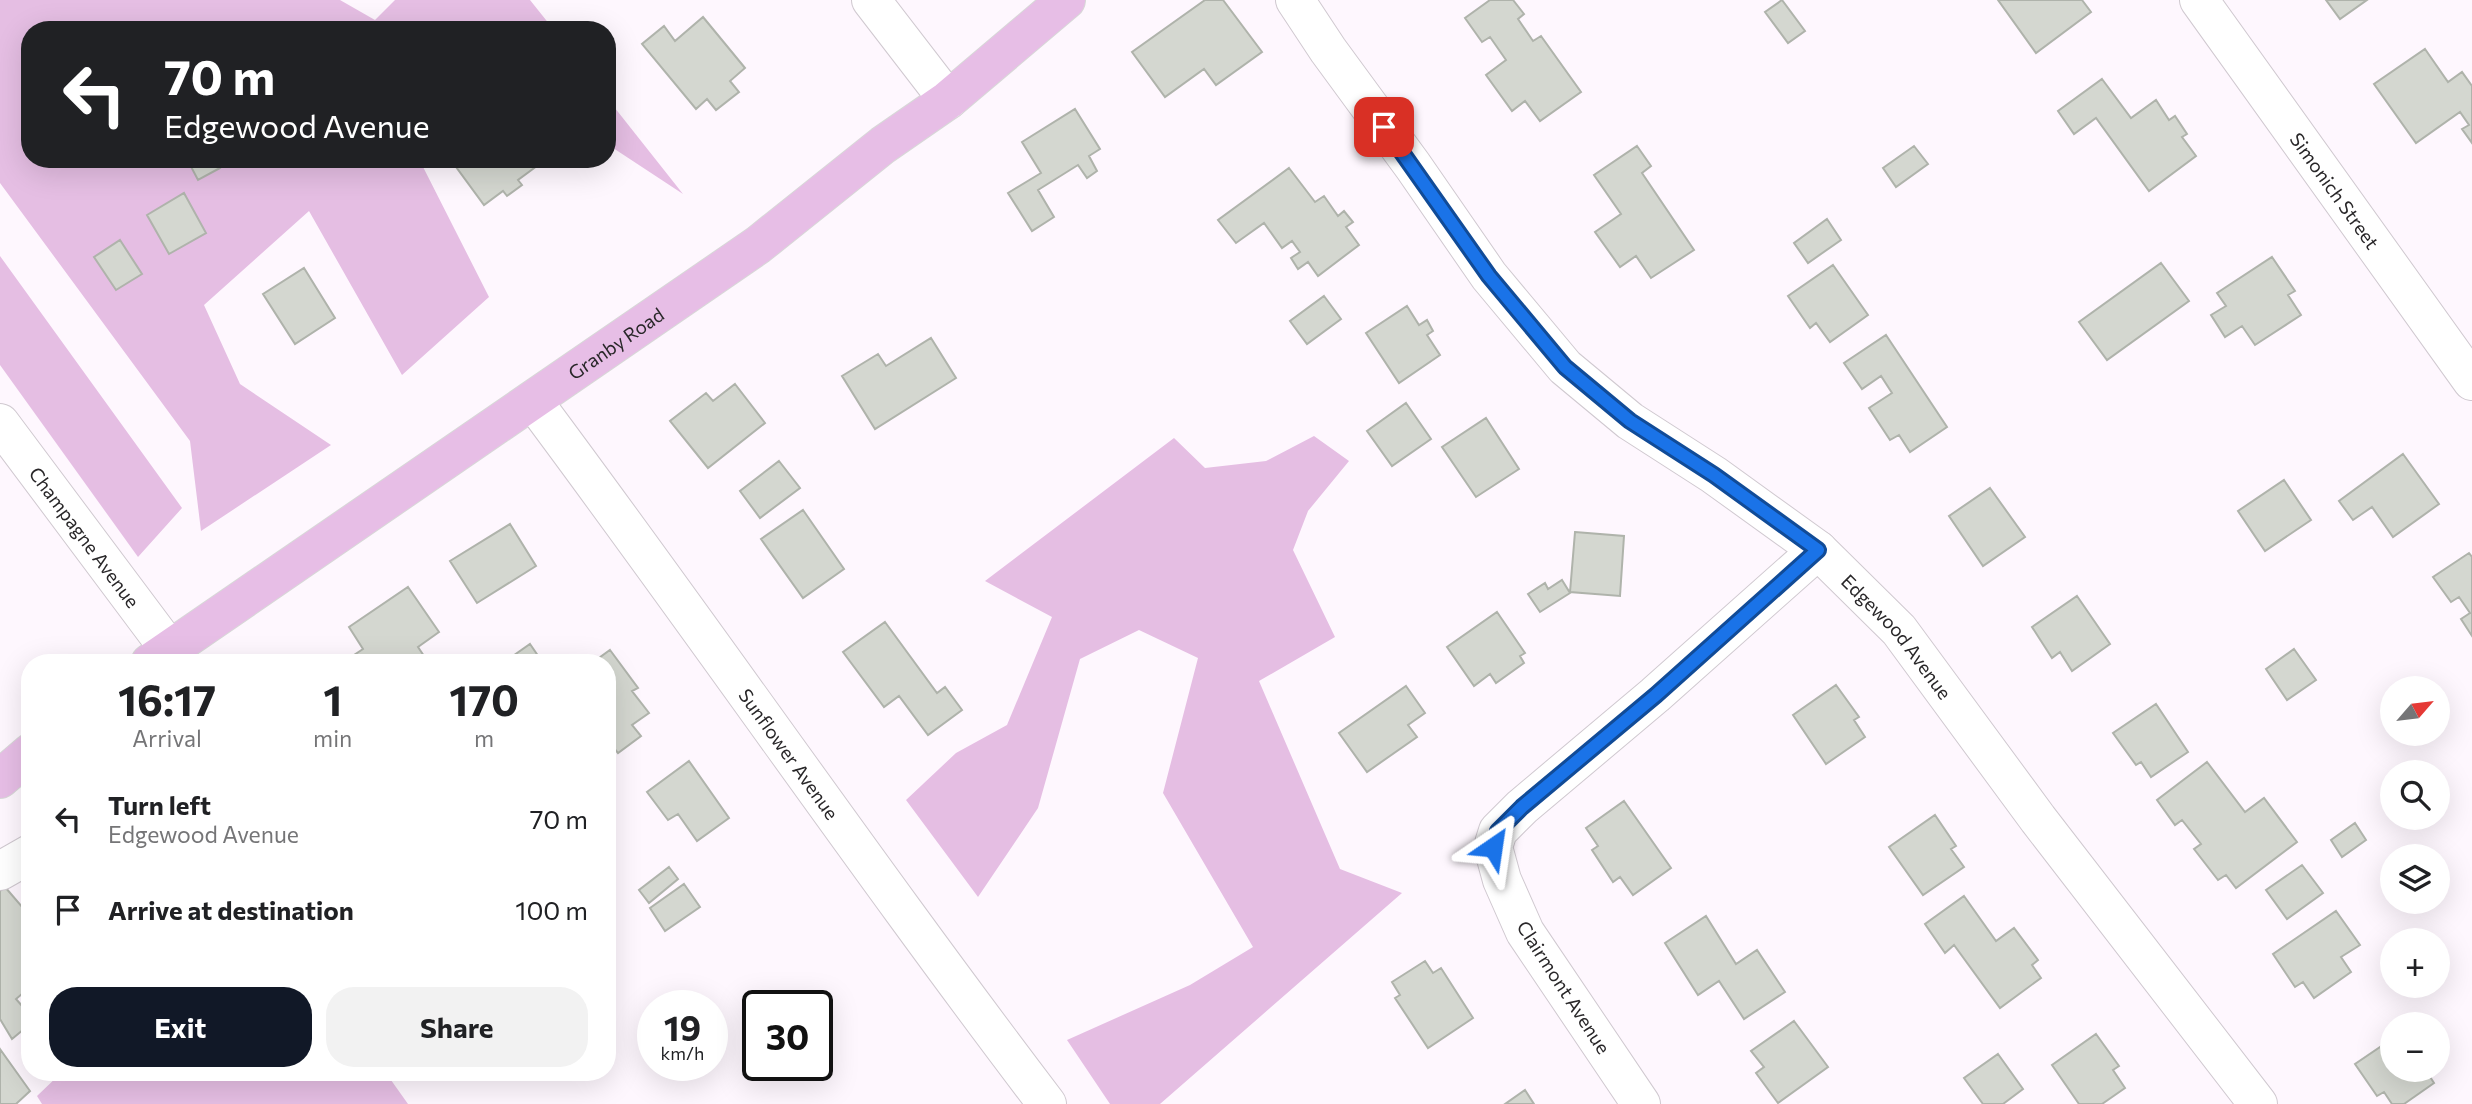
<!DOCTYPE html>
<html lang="en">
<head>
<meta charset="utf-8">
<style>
  body { margin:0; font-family:Commissioner,sans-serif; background:#f2f2f2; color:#202124; height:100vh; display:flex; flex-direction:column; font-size:26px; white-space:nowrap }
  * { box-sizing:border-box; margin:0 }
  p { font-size:23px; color:#757577 }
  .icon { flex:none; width:38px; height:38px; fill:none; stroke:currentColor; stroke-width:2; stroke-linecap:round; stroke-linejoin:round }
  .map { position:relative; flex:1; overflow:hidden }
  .panel { position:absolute; left:21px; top:654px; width:595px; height:427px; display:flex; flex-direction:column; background:#fff; border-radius:28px; box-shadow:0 7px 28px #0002 }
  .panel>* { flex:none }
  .hud { position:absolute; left:21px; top:21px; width:595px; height:147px; border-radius:28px; box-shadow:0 7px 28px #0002; background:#202124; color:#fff; overflow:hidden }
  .needle { width:46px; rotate:62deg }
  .controls { position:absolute; left:2380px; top:676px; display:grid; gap:14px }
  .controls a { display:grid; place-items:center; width:70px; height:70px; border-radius:50%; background:#fff; box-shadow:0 7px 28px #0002; font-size:35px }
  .speed { position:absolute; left:637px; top:990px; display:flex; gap:14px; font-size:35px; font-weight:700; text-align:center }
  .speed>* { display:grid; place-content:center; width:91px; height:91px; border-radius:50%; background:#fff; box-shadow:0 7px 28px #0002; line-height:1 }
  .speed small { font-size:18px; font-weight:400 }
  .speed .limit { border:4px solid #111; border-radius:10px; background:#fff; color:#111 }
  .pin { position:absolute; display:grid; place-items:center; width:60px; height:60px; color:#fff; margin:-30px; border-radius:14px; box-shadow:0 4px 10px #0006 }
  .me { position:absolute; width:77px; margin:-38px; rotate:32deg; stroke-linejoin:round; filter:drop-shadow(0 0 5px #0008) }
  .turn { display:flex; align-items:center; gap:24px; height:147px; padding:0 28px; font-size:32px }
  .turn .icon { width:91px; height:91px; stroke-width:2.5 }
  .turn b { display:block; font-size:49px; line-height:60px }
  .eta { display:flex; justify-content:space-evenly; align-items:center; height:119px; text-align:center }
  .eta b { font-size:42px; font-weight:700; line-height:49px }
  .action { display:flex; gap:14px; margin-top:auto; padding:14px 28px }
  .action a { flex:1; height:80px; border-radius:28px; background:#111827; color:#fff; font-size:28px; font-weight:700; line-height:80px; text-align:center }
  .action a+a { background:#f2f2f2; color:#202124 }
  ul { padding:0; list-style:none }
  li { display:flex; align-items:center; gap:21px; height:91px; padding:0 28px }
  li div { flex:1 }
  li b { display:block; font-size:26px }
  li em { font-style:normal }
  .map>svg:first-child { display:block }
  .green { fill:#e5bee3 }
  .building { fill:#d4d7d0; stroke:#afb3ab; stroke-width:2 }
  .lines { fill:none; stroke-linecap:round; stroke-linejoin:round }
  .minor-casing { stroke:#d0c9d0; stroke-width:40 }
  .major-casing { stroke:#d8d8d8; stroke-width:40 }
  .minor { stroke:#fff; stroke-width:38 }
  .major { stroke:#e7bee6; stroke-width:38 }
  .route-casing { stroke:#114b97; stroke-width:18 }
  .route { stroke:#1a73e8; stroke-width:12 }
  .labels { text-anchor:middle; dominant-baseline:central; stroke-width:6; stroke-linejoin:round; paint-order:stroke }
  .street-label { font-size:19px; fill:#292729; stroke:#fff }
</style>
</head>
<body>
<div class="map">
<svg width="2472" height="1104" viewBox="0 0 2472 1104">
  <rect width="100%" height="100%" fill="#fef7fe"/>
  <path class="green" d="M 0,0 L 340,0 L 375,20 L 395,0 L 530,0 L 554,30 L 30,30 L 30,159 L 419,159 L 489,297 L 402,375 L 309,211 L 204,305 L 240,384 L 331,445 L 201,531 L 190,441 L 0,183 Z
    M 607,98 L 683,194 L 607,144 Z
    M 0,256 L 182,508 L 138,557 L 0,365 Z
    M 1314,436 L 1349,461 L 1308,511 L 1293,550 L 1335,637 L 1259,681 L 1340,869 L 1402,893 L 1160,1104 L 1110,1104 L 1067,1040 L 1190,985 L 1253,947 L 1163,793 L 1198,658 L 1139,630 L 1080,659 L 1038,808 L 978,897 L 906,800 L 956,753 L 1007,725 L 1052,617 L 985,581 L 1174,438 L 1205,468 L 1266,461 Z
    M 61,1073 L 386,1073 L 408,1104 L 42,1104 L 37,1096 Z"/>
  <path class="building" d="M 1205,0 L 1223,0 L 1262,52 L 1216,85 L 1204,69 L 1165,97 L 1132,52 Z
    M 1490,0 L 1513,0 L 1524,14 L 1518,19 L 1533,41 L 1541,36 L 1581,92 L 1540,121 L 1525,101 L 1512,111 L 1486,75 L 1506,60 L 1490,37 L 1482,42 L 1465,18 Z
    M 1782,0 L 1805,31 L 1788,43 L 1765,12 Z
    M 1998,0 L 2082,0 L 2091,12 L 2036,53 Z
    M 2326,0 L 2367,0 L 2340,19 Z
    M 703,17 L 745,68 L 730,81 L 739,92 L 716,110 L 707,99 L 696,109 L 642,44 L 664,26 L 675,41 Z
    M 2425,49 L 2448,82 L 2462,72 L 2472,86 L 2472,143 L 2462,129 L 2469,125 L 2460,112 L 2416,143 L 2374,84 Z
    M 2102,79 L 2131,118 L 2156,100 L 2169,120 L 2175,116 L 2187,134 L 2182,137 L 2196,156 L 2149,191 L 2096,118 L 2074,134 L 2058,111 Z
    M 1075,109 L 1100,149 L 1089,156 L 1097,171 L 1087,178 L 1078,165 L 1038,190 L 1054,217 L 1032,231 L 1008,193 L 1041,173 L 1022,142 Z
    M 1637,146 L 1651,166 L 1642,173 L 1694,250 L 1651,278 L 1636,256 L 1620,267 L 1595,232 L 1621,214 L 1594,175 Z
    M 1914,146 L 1928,164 L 1896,187 L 1883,168 Z
    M 187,159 L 215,159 L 220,168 L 198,180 Z
    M 453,159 L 545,159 L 545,160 L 518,180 L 522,185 L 507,196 L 503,191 L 484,205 L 451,160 Z
    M 1289,168 L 1315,202 L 1324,196 L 1338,216 L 1344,211 L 1353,222 L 1346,227 L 1359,245 L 1318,276 L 1308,262 L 1298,269 L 1291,258 L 1300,252 L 1292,241 L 1282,248 L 1264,223 L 1236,243 L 1218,220 Z
    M 184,193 L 206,233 L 169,254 L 147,215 Z
    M 1827,219 L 1841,240 L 1808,263 L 1794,243 Z
    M 120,240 L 142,274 L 116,290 L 94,257 Z
    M 2272,257 L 2295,291 L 2288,295 L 2301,315 L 2255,345 L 2242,326 L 2225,337 L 2211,315 L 2226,306 L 2217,293 Z
    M 2161,263 L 2189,301 L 2107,360 L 2079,322 Z
    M 1833,265 L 1868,315 L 1830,342 L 1816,323 L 1810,328 L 1788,296 Z
    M 304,268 L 335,318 L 295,344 L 263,294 Z
    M 1324,296 L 1341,319 L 1307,344 L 1290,321 Z
    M 1407,306 L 1419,325 L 1427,320 L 1433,331 L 1427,335 L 1440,355 L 1399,383 L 1366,333 Z
    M 1886,335 L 1947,427 L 1910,452 L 1899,435 L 1890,440 L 1869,408 L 1892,393 L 1881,376 L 1862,389 L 1844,363 Z
    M 931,338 L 956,378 L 875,429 L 842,376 L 878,354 L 886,366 Z
    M 735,384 L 765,423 L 708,468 L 670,421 L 706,393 L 713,401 Z
    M 1406,403 L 1431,439 L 1392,466 L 1367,431 Z
    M 1486,418 L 1519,469 L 1476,497 L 1442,447 Z
    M 2403,454 L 2439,504 L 2393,537 L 2372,507 L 2353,520 L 2339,501 Z
    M 779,461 L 800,488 L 760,518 L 740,491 Z
    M 2284,480 L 2311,520 L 2265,551 L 2238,511 Z
    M 1990,488 L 2025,537 L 1983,566 L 1949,516 Z
    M 803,510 L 844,569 L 803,598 L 761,539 Z
    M 510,524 L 536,566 L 477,603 L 450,561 Z
    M 1575,532 L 1624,536 L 1620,596 L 1570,592 Z
    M 2469,553 L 2472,557 L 2472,636 L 2461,619 L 2470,613 L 2459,597 L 2451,602 L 2433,577 Z
    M 1562,580 L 1570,593 L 1540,612 L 1528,594 L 1545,583 L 1548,589 Z
    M 408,587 L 439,632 L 418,647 L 428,662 L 342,663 L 363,649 L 349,627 Z
    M 2077,596 L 2110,644 L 2072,671 L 2060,652 L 2052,658 L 2032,627 Z
    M 1497,612 L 1525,653 L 1520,656 L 1524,663 L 1496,683 L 1490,674 L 1474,686 L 1447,647 Z
    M 885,622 L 937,693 L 945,687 L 962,710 L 928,735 L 899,696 L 884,707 L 843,652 Z
    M 530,644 L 543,663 L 513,663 L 510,658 Z
    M 2294,649 L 2316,680 L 2287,700 L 2266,669 Z
    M 610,650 L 638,688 L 632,691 L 649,713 L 632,725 L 641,736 L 618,753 L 607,739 L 607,663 L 592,663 Z
    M 1836,685 L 1859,717 L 1854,720 L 1865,737 L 1826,764 L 1793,715 Z
    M 1406,686 L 1425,713 L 1408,725 L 1417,737 L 1367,772 L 1339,733 Z
    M 2156,704 L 2188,752 L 2151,777 L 2141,762 L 2136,765 L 2113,733 Z
    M 689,761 L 729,818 L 697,841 L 678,814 L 668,820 L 647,792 Z
    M 2207,762 L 2245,812 L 2264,798 L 2297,842 L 2236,888 L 2226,875 L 2218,880 L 2194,849 L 2201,844 L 2182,820 L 2175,825 L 2157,800 Z
    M 1624,801 L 1671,868 L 1633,895 L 1620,877 L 1613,882 L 1592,850 L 1598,846 L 1586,828 Z
    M 1935,815 L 1956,846 L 1951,849 L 1964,867 L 1923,895 L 1889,847 Z
    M 2355,823 L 2366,840 L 2342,857 L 2331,840 Z
    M 2302,865 L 2323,893 L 2287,919 L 2266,890 Z
    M 669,867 L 678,879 L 649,903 L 639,890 Z
    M 684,884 L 700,907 L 665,931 L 650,908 Z
    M 5,887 L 30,916 L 30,987 L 16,999 L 30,1015 L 30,1024 L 12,1039 L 0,1019 L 0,891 Z
    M 1964,896 L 1996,941 L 2014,928 L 2038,960 L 2032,965 L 2041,978 L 2000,1008 L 1954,945 L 1945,953 L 1925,924 Z
    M 2336,911 L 2360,945 L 2341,957 L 2351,972 L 2314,998 L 2303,982 L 2295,987 L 2273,954 Z
    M 1706,916 L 1736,964 L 1757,950 L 1785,992 L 1744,1019 L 1719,981 L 1698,995 L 1665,943 Z
    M 1425,961 L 1433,973 L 1441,968 L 1473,1018 L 1428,1048 L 1395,998 L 1400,995 L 1392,982 Z
    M 1794,1021 L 1828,1067 L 1778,1103 L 1756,1073 L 1764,1067 L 1751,1051 Z
    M 2096,1034 L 2119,1066 L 2113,1070 L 2125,1088 L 2102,1104 L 2079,1104 L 2052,1065 Z
    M 2392,1039 L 2392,1069 L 2425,1069 L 2434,1083 L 2404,1104 L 2392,1104 L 2384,1092 L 2377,1096 L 2355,1064 Z
    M 0,1049 L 30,1091 L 16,1104 L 0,1104 Z
    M 1998,1054 L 2023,1089 L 2003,1104 L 1983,1104 L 1964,1078 Z
    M 1525,1090 L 1534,1104 L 1505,1104 Z"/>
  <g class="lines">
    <g class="minor-casing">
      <g id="minor">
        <path d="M 871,0 L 948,100"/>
        <path id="s1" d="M 1295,0 L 1328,50 L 1413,166 L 1489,276 L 1565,367 L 1630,421 L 1714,475 L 1818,550 L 1899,630 L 2038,819 L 2258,1104"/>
        <path id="s2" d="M 2199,0 L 2472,381"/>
        <path id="s3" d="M 533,401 C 707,634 871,873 1047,1104"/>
        <path id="s4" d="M 0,423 L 169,649"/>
        <path d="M 0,871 L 30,854"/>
        <path d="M 1641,1104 L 1525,932 L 1502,880 L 1493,847 L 1498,831 L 1522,807 L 1655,695 L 1818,550"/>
      </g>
    </g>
    <g class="major-casing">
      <g id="major">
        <path id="s5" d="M 150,663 L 758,245 L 883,145 L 948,100 L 1066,0"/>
        <path d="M 0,779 L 30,753"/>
      </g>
    </g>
    <use href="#minor" class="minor"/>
    <use href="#major" class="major"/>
  </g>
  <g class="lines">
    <g class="route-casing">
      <path id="route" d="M 1384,127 L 1489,276 L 1565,367 L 1630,421 L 1714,475 L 1818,550 L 1656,695 L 1522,807 L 1498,831 L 1493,847"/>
    </g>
    <use href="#route" class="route"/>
  </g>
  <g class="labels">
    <g class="street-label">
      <text stroke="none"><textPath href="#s2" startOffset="234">Simonich Street</textPath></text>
      <text stroke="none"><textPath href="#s5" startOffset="565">Granby Road</textPath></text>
      <text stroke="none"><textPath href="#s4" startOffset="142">Champagne Avenue</textPath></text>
      <text stroke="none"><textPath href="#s1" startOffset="886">Edgewood Avenue</textPath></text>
      <text stroke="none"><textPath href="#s3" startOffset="436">Sunflower Avenue</textPath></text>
      <text transform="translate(1564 987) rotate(57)">Clairmont Avenue</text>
    </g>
  </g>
</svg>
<div class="controls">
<a><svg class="needle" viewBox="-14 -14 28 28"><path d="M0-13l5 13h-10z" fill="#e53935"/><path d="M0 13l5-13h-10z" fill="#757577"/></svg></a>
<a><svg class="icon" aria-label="search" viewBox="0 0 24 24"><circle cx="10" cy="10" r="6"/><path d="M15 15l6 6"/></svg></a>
<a><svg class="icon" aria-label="layers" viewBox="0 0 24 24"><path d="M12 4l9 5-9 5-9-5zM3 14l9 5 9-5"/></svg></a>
<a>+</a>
<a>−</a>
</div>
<div class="speed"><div>19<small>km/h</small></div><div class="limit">30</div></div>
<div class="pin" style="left:1384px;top:127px;background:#d93025"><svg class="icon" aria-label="arrive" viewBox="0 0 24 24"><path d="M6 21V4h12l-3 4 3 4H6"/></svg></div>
<svg class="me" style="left:1493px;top:847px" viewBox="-20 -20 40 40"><path d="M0-17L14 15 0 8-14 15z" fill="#1a73e8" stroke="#fff" stroke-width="4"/></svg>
<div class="hud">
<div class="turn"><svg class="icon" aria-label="left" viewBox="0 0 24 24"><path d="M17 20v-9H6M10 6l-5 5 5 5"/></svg><div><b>70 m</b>Edgewood Avenue</div></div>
</div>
<section class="panel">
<div class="eta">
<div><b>16:17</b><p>Arrival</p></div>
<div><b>1</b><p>min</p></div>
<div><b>170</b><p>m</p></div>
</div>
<ul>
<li><svg class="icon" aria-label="left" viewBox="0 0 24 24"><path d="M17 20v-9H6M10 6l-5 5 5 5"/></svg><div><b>Turn left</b><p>Edgewood Avenue</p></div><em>70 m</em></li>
<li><svg class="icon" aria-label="arrive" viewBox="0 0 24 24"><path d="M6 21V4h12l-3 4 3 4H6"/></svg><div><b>Arrive at destination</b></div><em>100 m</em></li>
</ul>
<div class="action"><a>Exit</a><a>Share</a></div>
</section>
</div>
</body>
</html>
